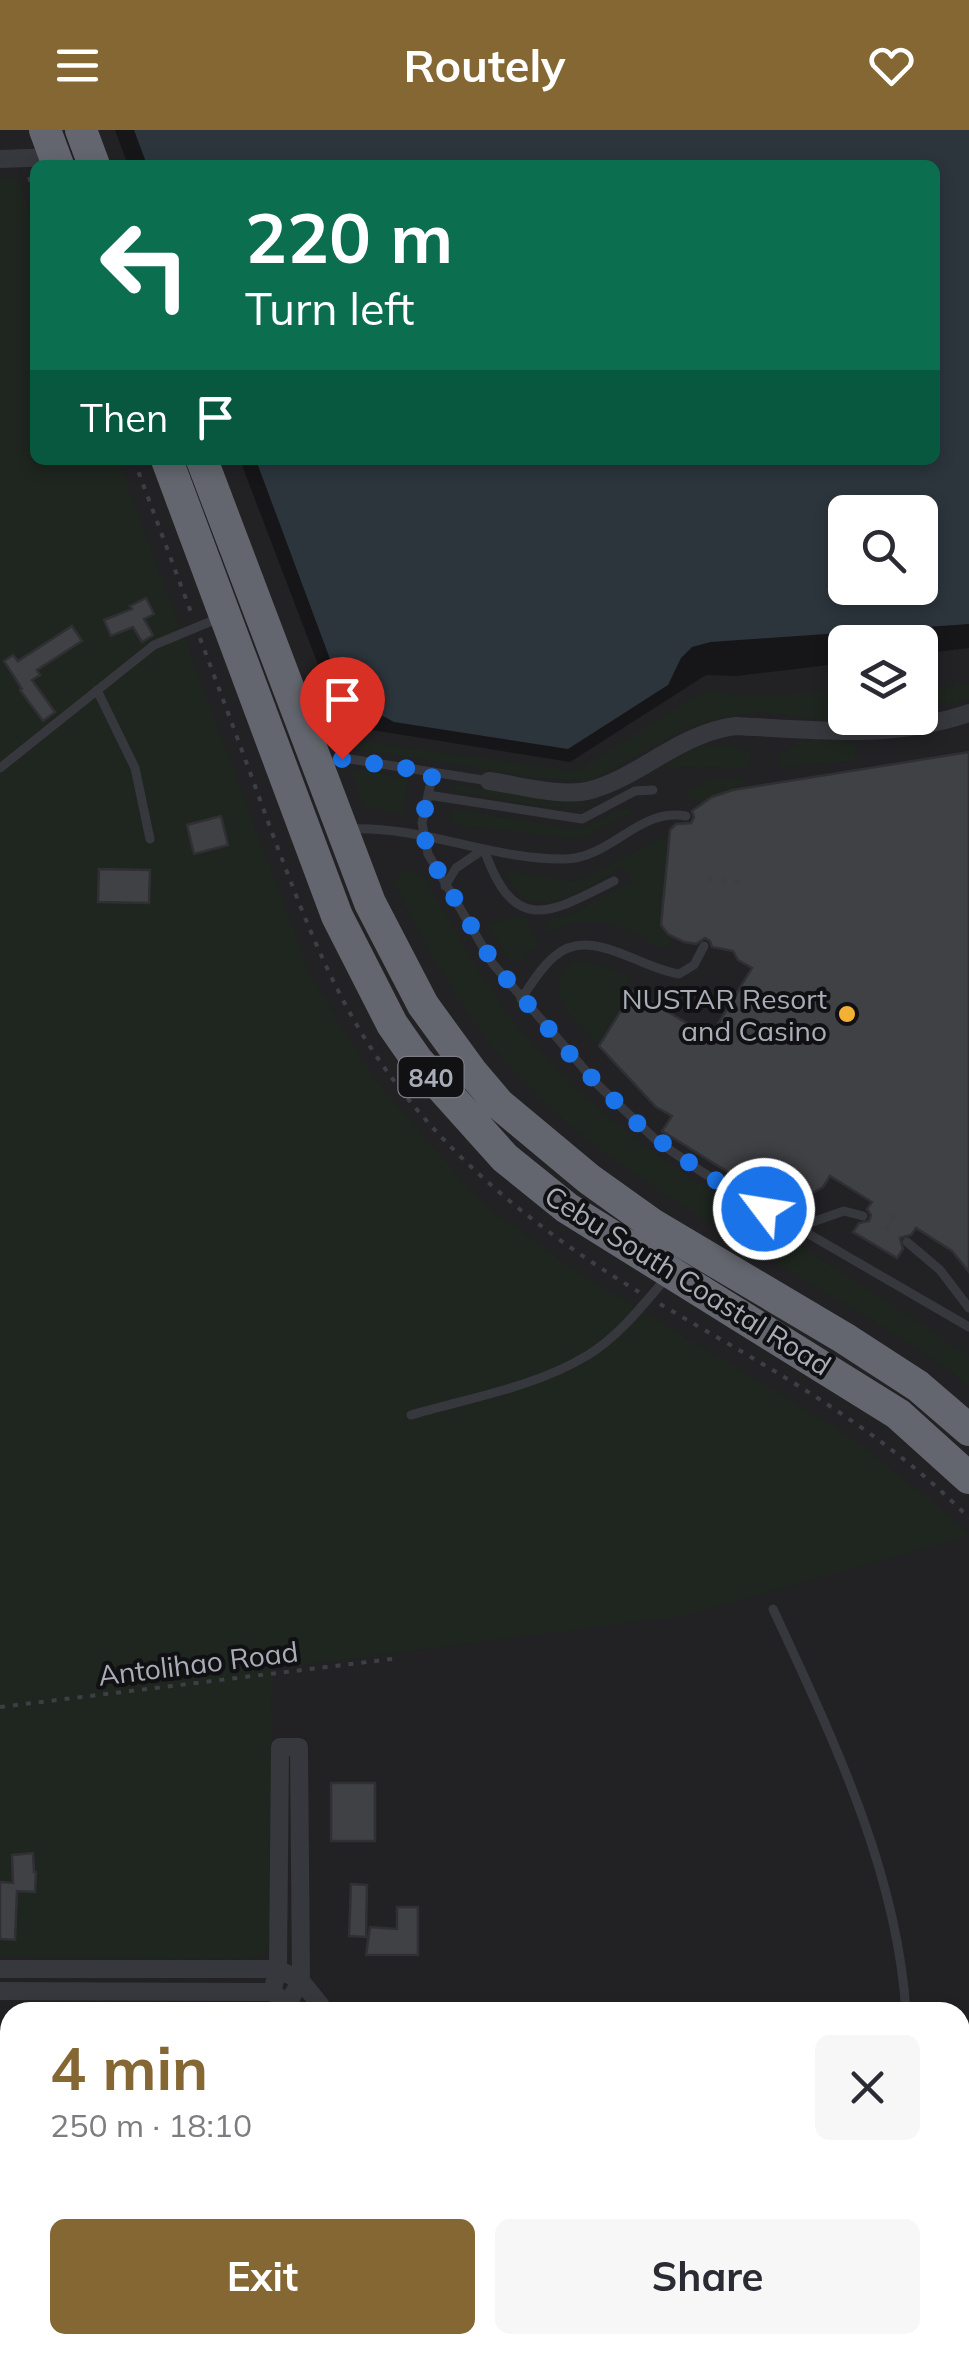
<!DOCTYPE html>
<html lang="en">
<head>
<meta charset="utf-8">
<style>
  body { margin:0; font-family:Mulish,sans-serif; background:#f7f7f7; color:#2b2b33; height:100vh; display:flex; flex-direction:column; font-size:38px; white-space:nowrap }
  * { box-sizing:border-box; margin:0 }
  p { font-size:32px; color:#7c7c81 }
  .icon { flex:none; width:55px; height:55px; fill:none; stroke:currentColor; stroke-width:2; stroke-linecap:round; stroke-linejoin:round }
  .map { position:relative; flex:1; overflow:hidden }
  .side { position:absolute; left:0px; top:1872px; width:970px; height:352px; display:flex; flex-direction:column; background:#fff; border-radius:30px 30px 0 0; box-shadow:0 5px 15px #0003 }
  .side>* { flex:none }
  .guide { position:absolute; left:30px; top:30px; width:910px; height:305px; border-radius:15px; box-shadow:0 5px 15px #0003; background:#0b6e4f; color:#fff; overflow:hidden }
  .tools { position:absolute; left:828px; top:365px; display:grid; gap:20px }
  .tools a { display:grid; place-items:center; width:110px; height:110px; border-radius:15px; background:#fff; box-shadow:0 5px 15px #0003; font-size:50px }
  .pin { position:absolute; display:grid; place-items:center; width:85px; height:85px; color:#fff; margin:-102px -42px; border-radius:50% 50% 50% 0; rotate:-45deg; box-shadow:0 0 10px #0007 }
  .pin .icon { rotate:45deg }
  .me { position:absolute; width:110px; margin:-55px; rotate:301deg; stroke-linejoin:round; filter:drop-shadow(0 0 8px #0008) }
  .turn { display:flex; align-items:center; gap:35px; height:210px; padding:0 50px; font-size:45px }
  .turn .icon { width:130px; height:130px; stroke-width:2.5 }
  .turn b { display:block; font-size:70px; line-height:85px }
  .then { display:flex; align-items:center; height:95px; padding:0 50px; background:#0003; gap:20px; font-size:38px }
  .round { display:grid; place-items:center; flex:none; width:105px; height:105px; border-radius:15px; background:#f7f7f7 }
  .summary { display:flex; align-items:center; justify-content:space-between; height:170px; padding:0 50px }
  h1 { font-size:60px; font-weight:700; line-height:75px; color:#856733 }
  .cta { display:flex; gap:20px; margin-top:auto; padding:20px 50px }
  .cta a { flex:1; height:115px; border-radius:15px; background:#856733; color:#fff; font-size:40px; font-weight:700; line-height:115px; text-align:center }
  .cta a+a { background:#f7f7f7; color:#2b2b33 }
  header { display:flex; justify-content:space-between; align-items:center; height:130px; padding:0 50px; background:#856733; color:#fff; font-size:45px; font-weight:700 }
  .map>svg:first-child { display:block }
  .built { fill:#222225; fill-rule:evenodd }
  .green { fill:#1e261f }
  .water { fill:#2c353c; fill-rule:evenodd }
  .building { fill:#404145; stroke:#303034; stroke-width:2.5 }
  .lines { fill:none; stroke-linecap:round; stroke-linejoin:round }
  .path { stroke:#3d3f44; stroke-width:4; stroke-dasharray:5 8; stroke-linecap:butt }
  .lane { stroke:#37383d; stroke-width:9 }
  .street { stroke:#37383d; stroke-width:18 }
  .highway { stroke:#63666e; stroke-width:32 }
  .route { stroke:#1a73e8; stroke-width:18; stroke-dasharray:0 32.4 }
  .poi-dot { fill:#f2b134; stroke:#111113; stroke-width:4 }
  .labels { text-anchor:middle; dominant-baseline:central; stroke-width:8; stroke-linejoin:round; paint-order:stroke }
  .shield { fill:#111113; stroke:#7b7e86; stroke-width:2.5 }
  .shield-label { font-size:25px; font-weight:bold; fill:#a8adb8 }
  .poi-label { font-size:28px; fill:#a8adb8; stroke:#111113; text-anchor:end }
  .street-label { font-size:28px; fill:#a8adb8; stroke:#111113 }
</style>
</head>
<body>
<header><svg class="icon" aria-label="menu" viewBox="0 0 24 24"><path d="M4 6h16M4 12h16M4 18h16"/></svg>Routely<svg class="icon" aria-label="heart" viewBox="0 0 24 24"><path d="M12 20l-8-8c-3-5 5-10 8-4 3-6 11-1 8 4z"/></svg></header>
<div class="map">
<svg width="969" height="2224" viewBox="0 0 969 2224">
  <rect width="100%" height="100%" fill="#161618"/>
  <path class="built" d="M 0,0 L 115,0 L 128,35 L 35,35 L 35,330 L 240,330 L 341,595 L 570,632 L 706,545 L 736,546 L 845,533 L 845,588 L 920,588 L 920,524 L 969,518 L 969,2224 L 0,2224 ZM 10,1882 L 960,1882 L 960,2215 L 10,2215 Z"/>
  <path class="green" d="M 12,46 L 18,49 L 35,97 L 35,330 L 118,330 L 310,844 L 375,950 L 472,1062 L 495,1083 L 577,1141 L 844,1303 L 932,1371 L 969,1406 L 683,1486 L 272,1539 L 271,1813 L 265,1824 L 248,1830 L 0,1827 L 0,49 Z
    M 969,554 L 969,568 L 953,574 L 928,567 L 920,569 L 920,559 Z
    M 715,561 L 742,566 L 845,562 L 845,588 L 868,588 L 860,591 L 825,590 L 761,582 L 715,589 L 687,598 L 589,652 L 522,646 L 341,616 L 338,608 L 577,641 L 695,566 Z
    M 819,610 C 832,612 848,605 857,617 L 854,631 L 782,637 L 778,634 L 780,625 L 800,612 Z
    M 731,615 L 750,622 L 750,634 L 746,638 L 660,637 L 696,617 Z
    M 354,639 L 408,649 L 403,683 L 365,677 L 350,640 Z
    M 747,648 L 734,659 L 702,674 L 687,667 L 684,662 L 711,649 Z
    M 454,654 L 594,675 C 555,685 495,667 454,661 L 451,658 Z
    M 632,678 L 635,680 L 581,709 L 470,697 L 455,694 L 448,686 L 455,681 L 464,680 L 578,700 L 619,680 Z
    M 662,708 L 669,711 L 661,787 L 661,794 L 673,808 L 667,818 C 655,817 648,810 638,805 C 596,785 583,791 545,802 L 545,796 L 553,788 L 571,784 L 632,751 L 624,736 C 601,749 553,784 527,770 C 518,765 512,753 507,745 L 508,741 L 571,751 L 580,750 Z
    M 404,740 L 420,743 L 427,751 C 456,801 483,854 520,899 C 610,1007 725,1070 841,1142 C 885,1169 927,1197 969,1226 L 969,1256 C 920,1216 864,1186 810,1153 C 723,1100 607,1036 536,964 C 474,902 431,830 393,751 Z
    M 517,786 L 527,788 L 531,801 L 539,812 L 519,833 L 507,828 L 488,794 Z
    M 580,830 L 607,837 L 630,848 L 625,857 L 633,861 L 599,916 C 580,895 546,870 564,839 Z
    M 0,1892 L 10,1892 L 10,2215 L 441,2215 L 433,2224 L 0,2224 Z
    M 587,2215 L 902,2215 L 903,2224 L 577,2224 Z"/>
  <path class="water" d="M 134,0 L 969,0 L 969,494 L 711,512 L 692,517 L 681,528 L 668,555 L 568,619 L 394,592 L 343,564 L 256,330 L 935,330 L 935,35 L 147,35 ZM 845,382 L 920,382 L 920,458 L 845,458 Z"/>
  <path class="building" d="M 146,468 L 154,484 L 144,489 L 153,505 L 142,512 L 133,497 L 111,506 L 104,490 L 132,479 L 130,476 Z
    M 72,496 L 82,511 L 37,540 L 40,545 L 32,550 L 55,582 L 43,591 L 20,560 L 22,559 L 4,531 L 13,525 L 18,531 Z
    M 969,622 L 969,1142 L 952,1121 L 916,1098 L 911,1105 L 900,1108 L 903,1119 L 897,1128 L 853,1102 L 859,1093 L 869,1091 L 871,1085 L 867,1079 L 872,1072 L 830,1046 L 823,1057 L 813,1063 L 790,1063 L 776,1054 L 768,1067 L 662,1001 L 672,986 L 656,977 L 599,916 L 633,861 L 710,907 L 752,838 L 738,830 L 733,821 L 712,817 L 710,811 L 705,808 L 696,814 L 684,812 L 668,804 L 661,795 L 670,700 L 676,694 L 691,693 L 694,687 L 692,681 L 712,667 L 733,660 Z
    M 221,686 L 228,715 L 194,724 L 187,695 Z
    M 99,739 L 150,740 L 149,773 L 98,772 Z
    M 331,1653 L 375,1653 L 375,1711 L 331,1711 Z
    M 33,1723 L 34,1742 L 36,1742 L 35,1762 L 17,1761 L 15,1810 L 0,1809 L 0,1752 L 13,1753 L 12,1725 Z
    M 351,1754 L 367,1755 L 366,1807 L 349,1806 Z
    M 397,1777 L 418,1777 L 418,1825 L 366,1825 L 370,1797 L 397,1799 Z"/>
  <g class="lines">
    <path class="path" d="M 29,47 L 35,63
      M 134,330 L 192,485
      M 200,508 C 224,572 248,636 271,700 C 298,771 324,842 364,907 C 431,1015 531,1097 639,1162
      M 708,749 L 742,752
      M 886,1100 L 894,1085
      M 660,1174 C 769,1238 880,1297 969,1388
      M 0,1577 L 400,1528
      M 0,2167 L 10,2167"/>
    <path class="lane" d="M 97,560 L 135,638 L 150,709
      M 323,633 L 350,629 L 489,651
      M 0,638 L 154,515 L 219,488
      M 433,642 L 422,693 L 428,724 L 493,834 L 598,955 L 657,1011 L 702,1042 L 969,1197
      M 428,665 L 582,689 L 635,661 L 653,660
      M 348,699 C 421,695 492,730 564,729 C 611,729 639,677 686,686
      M 445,756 L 456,738 L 484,719 C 514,806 549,784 614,751
      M 521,869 C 531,855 541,837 555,826 C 591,795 640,839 679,844 L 694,835 L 704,816
      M 795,1098 L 844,1081 L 863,1086
      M 907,1112 L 940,1140 L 969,1178
      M 411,1285 C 469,1268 536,1257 588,1225 C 619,1206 643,1175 666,1148
      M 773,1479 C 832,1607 897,1740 906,1882"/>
    <path class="street" d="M 0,29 L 55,27
      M 489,651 C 519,655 561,668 591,660 C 643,645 678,604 735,596 C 818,600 889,610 969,583
      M 0,1839 L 278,1839 L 301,1851 L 326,1882
      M 0,1861 L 272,1862 L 300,1882
      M 272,1862 L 278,1839 L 280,1617 L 299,1617 L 301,1851 L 289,1871
      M 960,2160 L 969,2160
      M 960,2188 L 969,2188
      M 519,2215 L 540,2215
      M 910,2215 L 910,2224
      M 472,2224 L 480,2215"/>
    <path class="highway" d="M 45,0 L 58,35
      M 81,0 L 94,35
      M 167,330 L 337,786 L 392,894 L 417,930 L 505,1028 L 567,1078 L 898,1284 L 969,1348
      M 202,330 L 370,773 L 423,875 L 471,941 L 499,974 L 589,1049 L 652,1094 L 844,1208 L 918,1256 L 969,1300"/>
  </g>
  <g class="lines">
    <path class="route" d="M 342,629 L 433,642 L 422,693 L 428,724 L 494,834 L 580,936 L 641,997 L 702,1042 L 764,1079"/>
  </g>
  <circle class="poi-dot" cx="847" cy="884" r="10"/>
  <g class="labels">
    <rect class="shield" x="398.5" y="927" width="65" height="40" rx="8"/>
    <g class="shield-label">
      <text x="431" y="947">840</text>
    </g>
    <g class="poi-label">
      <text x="827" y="868">NUSTAR Resort<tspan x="827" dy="32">and Casino</tspan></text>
    </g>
    <g class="street-label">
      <text transform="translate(688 1150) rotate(32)">Cebu South Coastal Road</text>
      <text transform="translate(198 1533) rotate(-7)">Antolihao Road</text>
    </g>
  </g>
</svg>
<div class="tools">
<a><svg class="icon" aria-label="search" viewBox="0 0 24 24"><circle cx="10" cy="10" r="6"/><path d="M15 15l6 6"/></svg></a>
<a><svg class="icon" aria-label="layers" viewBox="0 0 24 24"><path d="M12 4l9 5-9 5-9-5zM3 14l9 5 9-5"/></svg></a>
</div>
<div class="pin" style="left:342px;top:629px;background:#d93025"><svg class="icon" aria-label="arrive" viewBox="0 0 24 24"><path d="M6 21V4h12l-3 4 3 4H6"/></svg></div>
<svg class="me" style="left:764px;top:1079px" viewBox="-20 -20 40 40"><circle r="17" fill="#1a73e8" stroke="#fff" stroke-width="3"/><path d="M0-11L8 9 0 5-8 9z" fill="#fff"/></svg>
<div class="guide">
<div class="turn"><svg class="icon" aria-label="left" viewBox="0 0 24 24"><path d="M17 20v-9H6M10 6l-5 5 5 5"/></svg><div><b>220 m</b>Turn left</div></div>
<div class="then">Then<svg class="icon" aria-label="arrive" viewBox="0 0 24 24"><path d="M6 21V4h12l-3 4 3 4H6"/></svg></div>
</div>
<section class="side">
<div class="summary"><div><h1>4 min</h1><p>250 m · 18:10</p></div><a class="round"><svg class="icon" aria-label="close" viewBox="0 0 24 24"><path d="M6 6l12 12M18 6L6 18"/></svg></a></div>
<div class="cta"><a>Exit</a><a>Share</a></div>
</section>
</div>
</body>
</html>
